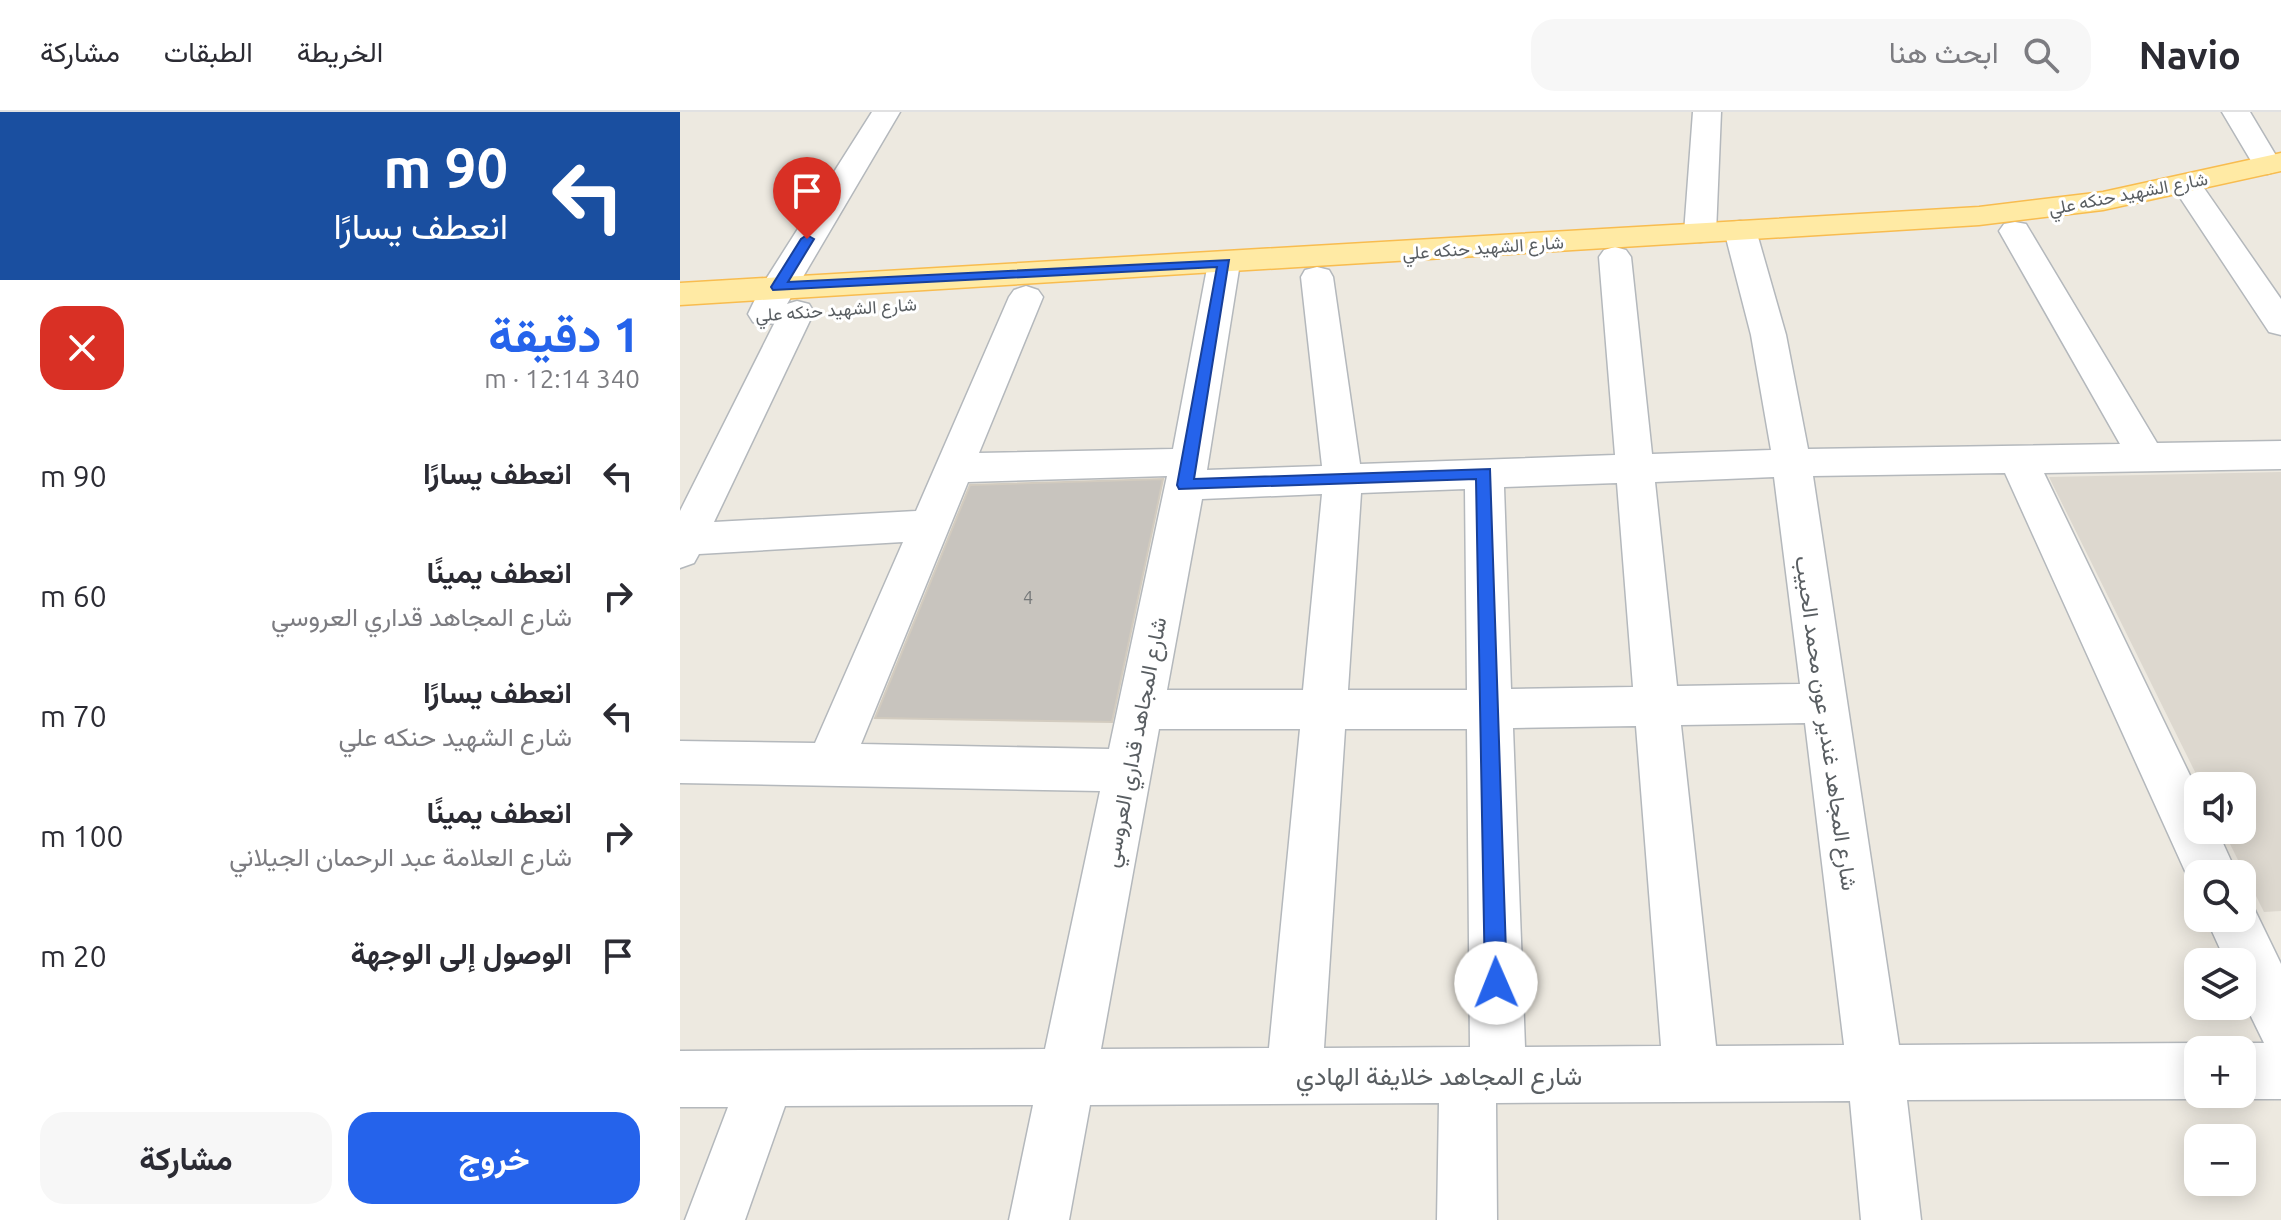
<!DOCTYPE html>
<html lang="ar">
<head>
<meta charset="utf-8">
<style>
  body { margin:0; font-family:Ubuntu,Vazirmatn,sans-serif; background:#f7f7f7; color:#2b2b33; direction:rtl; height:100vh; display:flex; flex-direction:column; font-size:30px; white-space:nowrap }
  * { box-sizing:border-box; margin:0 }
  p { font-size:26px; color:#7c7c81 }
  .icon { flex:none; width:44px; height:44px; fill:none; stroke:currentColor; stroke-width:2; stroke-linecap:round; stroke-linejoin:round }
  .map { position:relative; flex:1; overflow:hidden; direction:ltr }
  .side { display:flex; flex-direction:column; background:#fff; width:680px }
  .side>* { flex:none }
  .banner { background:#1a4fa0; color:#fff; overflow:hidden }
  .controls { position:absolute; left:1504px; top:660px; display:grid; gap:16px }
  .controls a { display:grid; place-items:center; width:72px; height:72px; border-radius:16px; background:#fff; box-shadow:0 4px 20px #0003; font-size:40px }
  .pin { position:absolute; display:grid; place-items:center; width:68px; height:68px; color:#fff; margin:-82px -34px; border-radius:50% 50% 50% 0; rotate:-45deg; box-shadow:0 0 8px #0007 }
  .pin .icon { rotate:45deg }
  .me { position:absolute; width:88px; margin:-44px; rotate:359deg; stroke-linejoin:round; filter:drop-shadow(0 0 6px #0008) }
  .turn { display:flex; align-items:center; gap:28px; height:168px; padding:0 40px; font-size:36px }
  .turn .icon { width:104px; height:104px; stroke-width:2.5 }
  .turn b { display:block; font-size:56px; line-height:68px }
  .round { display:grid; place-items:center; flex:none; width:84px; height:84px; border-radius:24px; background:#f7f7f7 }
  .head { display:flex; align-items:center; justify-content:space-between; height:136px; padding:0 40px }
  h1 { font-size:48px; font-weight:700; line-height:60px; color:#2563eb }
  .cta { display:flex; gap:16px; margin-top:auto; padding:16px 40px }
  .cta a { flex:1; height:92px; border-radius:24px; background:#2563eb; color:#fff; font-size:32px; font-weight:700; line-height:92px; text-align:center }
  .cta a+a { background:#f7f7f7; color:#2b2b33 }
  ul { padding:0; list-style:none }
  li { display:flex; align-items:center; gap:24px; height:120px; padding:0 40px }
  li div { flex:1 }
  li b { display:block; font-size:30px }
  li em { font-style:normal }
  header { display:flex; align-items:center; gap:48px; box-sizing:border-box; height:112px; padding:0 40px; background:#fff; border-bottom:2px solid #e1e1e2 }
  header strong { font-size:38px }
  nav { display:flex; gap:44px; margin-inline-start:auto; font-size:28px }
  .search { width:560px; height:72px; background:#f7f7f7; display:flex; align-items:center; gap:20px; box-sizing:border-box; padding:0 28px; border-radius:24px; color:#7c7c81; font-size:30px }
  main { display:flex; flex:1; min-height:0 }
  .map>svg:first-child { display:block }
  .education { fill:#ddd8cf }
  .building { fill:#c8c4be; stroke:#d2cbbf; stroke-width:2 }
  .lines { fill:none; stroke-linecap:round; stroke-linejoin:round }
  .minor-casing { stroke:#b4b8bc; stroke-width:3 }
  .major-casing { stroke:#f8bc4f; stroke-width:3 }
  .minor { fill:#fff; fill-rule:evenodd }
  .major { fill:#ffeaa4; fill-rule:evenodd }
  .route { fill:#2563eb; stroke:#184099; stroke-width:2 }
  .labels { text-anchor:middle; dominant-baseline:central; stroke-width:6; stroke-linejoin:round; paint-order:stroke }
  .far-street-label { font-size:18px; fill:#595e62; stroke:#fff }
  .number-label { font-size:18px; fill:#757879 }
  .street-label { font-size:22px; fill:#595e62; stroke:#fff }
  .near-street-label { font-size:26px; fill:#595e62; stroke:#fff }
</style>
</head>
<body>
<header>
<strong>Navio</strong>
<div class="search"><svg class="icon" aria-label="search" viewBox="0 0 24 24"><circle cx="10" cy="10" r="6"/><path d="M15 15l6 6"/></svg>ابحث هنا</div>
<nav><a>الخريطة</a><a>الطبقات</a><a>مشاركة</a></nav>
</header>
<main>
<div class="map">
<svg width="1601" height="1108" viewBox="0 0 1601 1108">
  <rect width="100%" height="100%" fill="#ede9e0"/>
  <path class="education" d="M 1601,360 L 1601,799 L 1584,800 L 1543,718 L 1562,718 L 1562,674 L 1522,674 L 1369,365 Z"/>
  <path class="building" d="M 483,367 L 432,610 L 195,606 L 290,373 Z"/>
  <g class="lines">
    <g class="minor-casing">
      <path id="minor" d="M 192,0 L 220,0 L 107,192 L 117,189 L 129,192 L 134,200 L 34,410 L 236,399 L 329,185 L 334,178 L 346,174 L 358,178 L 363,185 L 299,341 L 493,337 L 528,151 L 533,144 L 544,141 L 555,144 L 560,151 L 527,358 L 642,354 L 621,165 L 625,158 L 637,155 L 649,158 L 653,165 L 680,352 L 935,343 L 919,145 L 924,138 L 935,135 L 946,138 L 951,145 L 972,342 L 1091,338 L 1071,223 L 1044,118 L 1049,111 L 1060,109 L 1071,111 L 1076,118 L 1106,223 L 1128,337 L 1440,332 L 1319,119 L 1324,112 L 1335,110 L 1346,112 L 1477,331 L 1601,329 L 1601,357 L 1364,361 L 1518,680 L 1518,718 L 1537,718 L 1557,762 L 1518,762 L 1518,780 L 1514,779 L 1325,361 L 1133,364 L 1219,933 L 1518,931 L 1535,938 L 1518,938 L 1518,982 L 1530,982 L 1518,987 L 1227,988 L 1241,1108 L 1181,1108 L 1170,989 L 816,991 L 817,1108 L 757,1108 L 759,991 L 410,993 L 389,1108 L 329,1108 L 353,993 L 105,994 L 65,1108 L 5,1108 L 48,995 L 0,995 L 0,939 L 365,937 L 420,679 L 0,671 L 0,629 L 135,631 L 223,430 L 19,442 L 14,451 L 0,456 L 0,399 L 95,210 L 85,213 L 73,210 L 68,202 L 81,175 ZM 487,364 L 429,637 L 181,632 L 288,370 ZM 1094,365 L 1120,572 L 997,574 L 975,370 ZM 937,371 L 953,575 L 831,577 L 824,375 ZM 785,377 L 787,578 L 668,578 L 681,381 ZM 642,382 L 623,578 L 487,578 L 522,387 ZM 1125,611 L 1164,933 L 1036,934 L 1001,613 ZM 956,614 L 981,934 L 845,935 L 833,616 ZM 479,617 L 620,617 L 589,936 L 421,937 ZM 665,617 L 787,617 L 790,935 L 644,936 Z
        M 1013,0 L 1041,0 L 1036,121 L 1031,128 L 1020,130 L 1009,128 L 1004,121 Z
        M 1542,0 L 1570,0 L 1601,52 L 1597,59 L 1587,62 L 1577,59 Z
        M 1506,63 L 1517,66 L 1601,187 L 1601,223 L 1589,220 L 1491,72 L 1495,66 Z
        M 1562,785 L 1570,788 L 1601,852 L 1601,987 L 1562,987 L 1550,982 L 1562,982 L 1562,938 L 1545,938 L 1562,931 L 1584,931 L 1562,886 L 1562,850 L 1546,850 L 1526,806 L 1562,806 Z"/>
    </g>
    <g class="major-casing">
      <path id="major" d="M 1601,41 L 1601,59 L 1423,98 L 1299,113 L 0,193 L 0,171 L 1299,95 L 1423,80 Z"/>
    </g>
    <use href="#minor" class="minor"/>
    <use href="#major" class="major"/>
  </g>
  <path class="route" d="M 127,123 L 134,127 L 108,170 L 549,148 L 514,367 L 810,357 L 827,871 L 824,879 L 816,882 L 809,879 L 805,871 L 796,367 L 499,377 L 497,373 L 537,155 L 93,178 L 91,175 L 121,127 Z"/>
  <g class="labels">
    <g class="far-street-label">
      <text transform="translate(1448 81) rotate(-11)">شارع الشهيد حنكه علي</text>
      <text transform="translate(803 135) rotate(-4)">شارع الشهيد حنكه علي</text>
      <text transform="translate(156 197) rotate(-4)">شارع الشهيد حنكه علي</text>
    </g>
    <g class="number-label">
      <text x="348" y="485">4</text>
    </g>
    <g class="street-label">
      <text transform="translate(1147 611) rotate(82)">شارع المجاهد غندير عون محمد الحبيب</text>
      <text transform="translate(454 630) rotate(-79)">شارع المجاهد قداري العروسي</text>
    </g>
    <g class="near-street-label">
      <text x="759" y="963">شارع المجاهد خلايفة الهادي</text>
    </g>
  </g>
</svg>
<div class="controls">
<a><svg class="icon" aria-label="sound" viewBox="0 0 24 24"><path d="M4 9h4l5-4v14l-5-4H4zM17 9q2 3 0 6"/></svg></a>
<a><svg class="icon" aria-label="search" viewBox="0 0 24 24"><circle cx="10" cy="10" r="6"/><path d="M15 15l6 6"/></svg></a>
<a><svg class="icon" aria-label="layers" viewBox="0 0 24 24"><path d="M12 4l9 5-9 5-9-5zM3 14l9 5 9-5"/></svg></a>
<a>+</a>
<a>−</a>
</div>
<div class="pin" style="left:127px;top:127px;background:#d93025"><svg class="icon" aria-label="arrive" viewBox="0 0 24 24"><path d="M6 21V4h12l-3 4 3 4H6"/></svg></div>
<svg class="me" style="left:816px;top:871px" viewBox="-20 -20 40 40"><circle r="19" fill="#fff"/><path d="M0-13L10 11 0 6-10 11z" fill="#2563eb"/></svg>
</div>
<section class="side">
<div class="banner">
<div class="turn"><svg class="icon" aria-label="left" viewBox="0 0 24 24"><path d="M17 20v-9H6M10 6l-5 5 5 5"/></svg><div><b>90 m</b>انعطف يسارًا</div></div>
</div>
<div class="head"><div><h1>1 دقيقة</h1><p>340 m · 12:14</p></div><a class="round" style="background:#d93025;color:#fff"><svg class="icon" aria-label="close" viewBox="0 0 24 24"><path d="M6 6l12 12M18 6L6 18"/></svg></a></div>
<ul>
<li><svg class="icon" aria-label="left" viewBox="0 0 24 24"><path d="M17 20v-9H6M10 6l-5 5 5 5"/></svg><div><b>انعطف يسارًا</b></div><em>90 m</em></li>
<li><svg class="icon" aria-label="right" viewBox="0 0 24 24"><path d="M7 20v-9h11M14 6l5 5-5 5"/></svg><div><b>انعطف يمينًا</b><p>شارع المجاهد قداري العروسي</p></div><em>60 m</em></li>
<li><svg class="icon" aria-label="left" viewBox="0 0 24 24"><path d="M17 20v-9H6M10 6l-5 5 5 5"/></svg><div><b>انعطف يسارًا</b><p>شارع الشهيد حنكه علي</p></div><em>70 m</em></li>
<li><svg class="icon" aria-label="right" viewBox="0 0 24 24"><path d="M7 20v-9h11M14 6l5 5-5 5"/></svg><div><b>انعطف يمينًا</b><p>شارع العلامة عبد الرحمان الجيلاني</p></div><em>100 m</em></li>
<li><svg class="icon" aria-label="arrive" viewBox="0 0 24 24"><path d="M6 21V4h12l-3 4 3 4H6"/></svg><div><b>الوصول إلى الوجهة</b></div><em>20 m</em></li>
</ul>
<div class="cta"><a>خروج</a><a>مشاركة</a></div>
</section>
</main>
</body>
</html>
